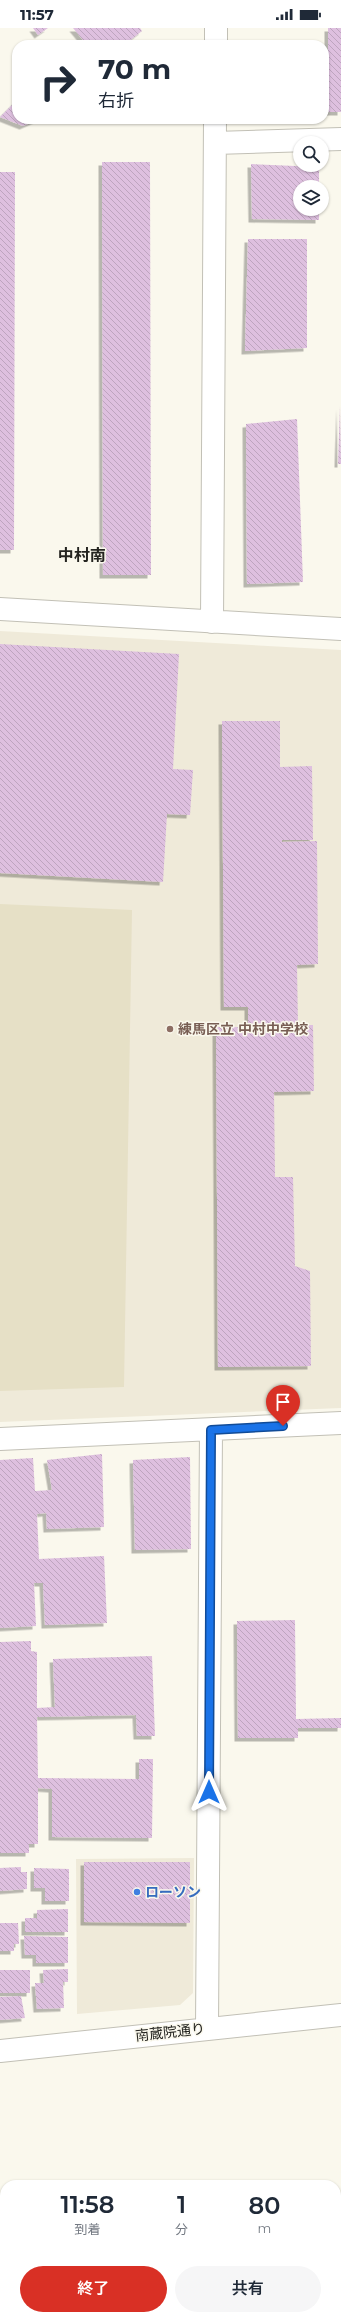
<!DOCTYPE html>
<html lang="ja">
<head>
<meta charset="utf-8">
<style>
  body { margin:0; font-family:Montserrat,"Noto Sans JP",sans-serif; background:#f6f6f7; color:#1f2937; height:100vh; display:flex; flex-direction:column; font-size:15px; white-space:nowrap }
  * { box-sizing:border-box; margin:0 }
  p { font-size:13px; color:#747a83 }
  .icon { flex:none; width:22px; height:22px; fill:none; stroke:currentColor; stroke-width:2; stroke-linecap:round; stroke-linejoin:round }
  .map { position:relative; flex:1; overflow:hidden }
  .side { position:absolute; left:0px; top:2152px; width:341px; height:140px; display:flex; flex-direction:column; background:#fff; border-radius:16px 16px 0 0; box-shadow:0 1px 3px #0004 }
  .side>* { flex:none }
  .guide { position:absolute; left:12px; top:12px; width:317px; height:84px; border-radius:16px; box-shadow:0 1px 3px #0004; background:#fff; color:#1f2937; overflow:hidden }
  .buttons { position:absolute; left:293px; top:108px; display:grid; gap:8px }
  .buttons a { display:grid; place-items:center; width:36px; height:36px; border-radius:50%; background:#fff; box-shadow:0 1px 3px #0004; font-size:20px }
  .pin { position:absolute; display:grid; place-items:center; width:34px; height:34px; color:#fff; margin:-41px -17px; border-radius:50% 50% 50% 0; rotate:-45deg; box-shadow:0 0 4px #0007 }
  .pin .icon { rotate:45deg }
  .me { position:absolute; width:44px; margin:-22px; rotate:0deg; stroke-linejoin:round; filter:drop-shadow(0 0 3px #0008) }
  .turn { display:flex; align-items:center; gap:14px; height:84px; padding:0 20px; font-size:18px }
  .turn .icon { width:52px; height:52px; stroke-width:2.5 }
  .turn b { display:block; font-size:28px; line-height:34px }
  .eta { display:flex; justify-content:space-evenly; align-items:center; height:68px; text-align:center }
  .eta b { font-size:24px; font-weight:600; line-height:28px }
  .primary-button { display:flex; gap:8px; margin-top:auto; padding:8px 20px }
  .primary-button a { flex:1; height:46px; border-radius:24px; background:#d93025; color:#fff; font-size:16px; font-weight:600; line-height:46px; text-align:center }
  .primary-button a+a { background:#f6f6f7; color:#1f2937 }
  .status { display:flex; justify-content:space-between; align-items:center; height:28px; padding:0 20px; background:#fff; direction:ltr }
  .status svg { height:11px; fill:currentColor }
  .map>svg:first-child { display:block }
  .built { fill:#efead9 }
  .garden { fill:#e6e0c6 }
  .building { fill:url(#building-back-hatch); filter:url(#shadow) }
  .lines { fill:none; stroke-linecap:round; stroke-linejoin:round }
  .minor-casing { stroke:#c2c0b6; stroke-width:24 }
  .minor { stroke:#fff; stroke-width:22 }
  .route-casing { stroke:#114b97; stroke-width:10 }
  .route { stroke:#1a73e8; stroke-width:7 }
  .education-dot { fill:#8d6e63; stroke:#faf8ed; stroke-width:1.5 }
  .shop-dot { fill:#3f7fe0; stroke:#faf8ed; stroke-width:1.5 }
  .labels { text-anchor:middle; dominant-baseline:central; stroke-width:3; stroke-linejoin:round; paint-order:stroke }
  .education-label { font-size:14px; font-weight:bold; fill:#785e54; stroke:#faf8ed; text-anchor:start }
  .shop-label { font-size:14px; font-weight:bold; fill:#366cbe; stroke:#faf8ed; text-anchor:start }
  .street-label { font-size:14px; fill:#242420; stroke:#faf8ed }
  .quarter-label { font-size:16px; font-weight:bold; fill:#242420; stroke:#faf8ed }
</style>
</head>
<body>
<div class="status"><b>11:57</b><svg viewBox="0 0 49 12"><path d="M0 12V9h3v3zM5 12V6h3v6zM10 12V3h3v9zM15 12V0h3v12zM26 1h20v11H26zM47 4h2v5h-2z"/></svg></div>
<div class="map">
<svg width="341" height="2292" viewBox="0 0 341 2292">
  <defs>
    <pattern id="building-back-hatch" width="6" height="6" patternUnits="userSpaceOnUse"><rect width="6" height="6" fill="#dec0df"/><path d="M-1 5l2 2M0 0l6 6M5-1l2 2" fill="none" stroke="#bea5bf"/></pattern>
    <filter id="shadow"><feDropShadow dx="-3.5" dy="3.5" stdDeviation="0" flood-color="#0004"/></filter>
  </defs>
  <rect width="100%" height="100%" fill="#faf8ed"/>
  <path class="built" d="M 0,603 L 341,622 L 341,1380 L 0,1394 Z
    M 194,1830 L 193,1965 L 180,1977 L 77,1986 L 76,1831 Z"/>
  <path class="garden" d="M 0,876 L 132,882 L 124,1359 L 0,1363 Z"/>
  <path class="building" d="M 33,0 L 48,0 L 38,7 Z
    M 73,0 L 140,0 L 142,3 L 128,14 L 83,12 Z
    M 328,0 L 341,0 L 341,84 L 328,84 Z
    M 17,72 L 17,91 L 39,91 L 23,98 L 0,89 Z
    M 102,134 L 150,134 L 151,547 L 103,547 Z
    M 251,136 L 319,139 L 319,159 L 300,159 L 300,181 L 319,181 L 319,192 L 252,191 Z
    M 0,144 L 15,144 L 14,522 L 0,522 Z
    M 248,211 L 307,211 L 307,320 L 245,323 Z
    M 340,378 L 341,436 L 338,436 Z
    M 297,391 L 303,554 L 247,556 L 246,396 Z
    M 0,616 L 179,626 L 173,741 L 193,742 L 190,787 L 167,786 L 163,854 L 0,845 Z
    M 222,693 L 280,693 L 280,739 L 312,738 L 313,812 L 282,812 L 282,814 L 317,813 L 318,936 L 297,937 L 298,997 L 313,997 L 314,1063 L 274,1064 L 275,1149 L 293,1149 L 295,1238 L 310,1243 L 311,1338 L 218,1339 L 216,999 L 248,999 L 248,979 L 224,979 Z
    M 102,1426 L 104,1499 L 47,1501 L 46,1485 L 37,1486 L 39,1531 L 104,1528 L 107,1595 L 45,1597 L 43,1555 L 34,1555 L 36,1598 L 0,1600 L 0,1432 L 33,1430 L 35,1463 L 52,1462 L 47,1432 Z
    M 190,1429 L 191,1521 L 135,1522 L 133,1432 Z
    M 295,1592 L 296,1691 L 341,1690 L 341,1700 L 298,1700 L 298,1710 L 238,1710 L 237,1593 Z
    M 31,1613 L 31,1623 L 37,1624 L 37,1680 L 55,1679 L 53,1631 L 152,1628 L 155,1708 L 137,1708 L 136,1687 L 37,1689 L 38,1750 L 139,1751 L 139,1731 L 153,1731 L 152,1810 L 52,1809 L 52,1761 L 38,1760 L 38,1816 L 29,1816 L 29,1825 L 0,1825 L 0,1614 Z
    M 84,1834 L 190,1834 L 190,1895 L 84,1894 Z
    M 21,1839 L 21,1844 L 27,1844 L 27,1861 L 0,1863 L 0,1840 Z
    M 34,1840 L 69,1841 L 69,1873 L 45,1873 L 45,1860 L 34,1860 Z
    M 68,1881 L 68,1904 L 25,1904 L 25,1890 L 37,1890 L 37,1882 Z
    M 0,1895 L 18,1895 L 19,1916 L 14,1916 L 14,1923 L 0,1923 Z
    M 24,1908 L 68,1909 L 68,1935 L 36,1935 L 36,1927 L 25,1927 Z
    M 68,1941 L 68,1954 L 63,1954 L 64,1980 L 37,1981 L 35,1955 L 44,1955 L 43,1942 Z
    M 0,1942 L 30,1942 L 30,1965 L 0,1965 Z
    M 21,1968 L 25,1990 L 0,1992 L 0,1969 Z"/>
  <g class="lines">
    <g class="minor-casing">
      <path id="minor" d="M 216,17 L 216,0
        M 215,115 L 341,111
        M 0,581 L 341,601
        M 212,594 L 215,91
        M 0,1411 L 341,1395
        M 207,2000 L 211,1402
        M 0,2023 L 341,1987"/>
    </g>
    <use href="#minor" class="minor"/>
  </g>
  <g class="lines">
    <g class="route-casing">
      <path id="route" d="M 209,1764 L 211,1402 L 283,1398"/>
    </g>
    <use href="#route" class="route"/>
  </g>
  <circle class="education-dot" cx="170" cy="1001" r="4"/>
  <circle class="shop-dot" cx="137" cy="1864" r="4"/>
  <g class="labels">
    <g class="education-label">
      <text x="178" y="1001">練馬区立 中村中学校</text>
    </g>
    <g class="shop-label">
      <text x="145" y="1864">ローソン</text>
    </g>
    <g class="street-label">
      <text transform="translate(170 2004) rotate(-6)">南蔵院通り</text>
    </g>
    <g class="quarter-label">
      <text x="82" y="527">中村南</text>
    </g>
  </g>
</svg>
<div class="buttons">
<a><svg class="icon" aria-label="search" viewBox="0 0 24 24"><circle cx="10" cy="10" r="6"/><path d="M15 15l6 6"/></svg></a>
<a><svg class="icon" aria-label="layers" viewBox="0 0 24 24"><path d="M12 4l9 5-9 5-9-5zM3 14l9 5 9-5"/></svg></a>
</div>
<div class="pin" style="left:283px;top:1398px;background:#d93025"><svg class="icon" aria-label="arrive" viewBox="0 0 24 24"><path d="M6 21V4h12l-3 4 3 4H6"/></svg></div>
<svg class="me" style="left:209px;top:1764px" viewBox="-20 -20 40 40"><path d="M0-17L14 15 0 8-14 15z" fill="#1a73e8" stroke="#fff" stroke-width="4"/></svg>
<div class="guide">
<div class="turn"><svg class="icon" aria-label="right" viewBox="0 0 24 24"><path d="M7 20v-9h11M14 6l5 5-5 5"/></svg><div><b>70 m</b>右折</div></div>
</div>
<section class="side">
<div class="eta">
<div><b>11:58</b><p>到着</p></div>
<div><b>1</b><p>分</p></div>
<div><b>80</b><p>m</p></div>
</div>
<div class="primary-button"><a>終了</a><a>共有</a></div>
</section>
</div>
</body>
</html>
